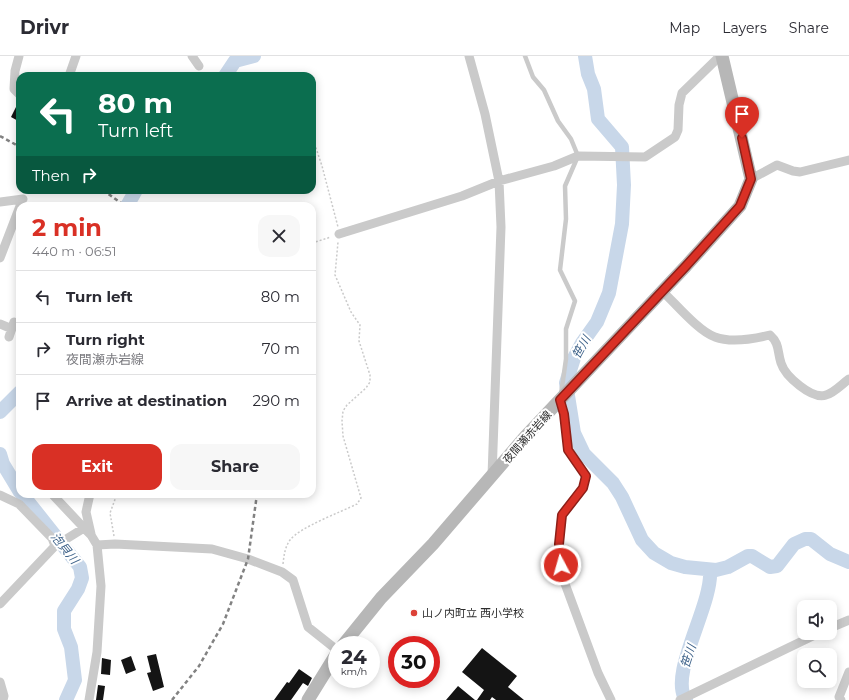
<!DOCTYPE html>
<html lang="en">
<head>
<meta charset="utf-8">
<style>
  body { margin:0; font-family:Montserrat,"Noto Sans JP",sans-serif; background:#f7f7f7; color:#2b2b33; height:100vh; display:flex; flex-direction:column; font-size:15px; white-space:nowrap }
  * { box-sizing:border-box; margin:0 }
  p { font-size:13px; color:#7c7c81 }
  .icon { flex:none; width:22px; height:22px; fill:none; stroke:currentColor; stroke-width:2; stroke-linecap:round; stroke-linejoin:round }
  .map { position:relative; flex:1; overflow:hidden }
  .sheet { position:absolute; left:16px; top:146px; width:300px; height:296px; display:flex; flex-direction:column; background:#fff; border-radius:12px; box-shadow:0 2px 10px #0003 }
  .sheet>* { flex:none }
  .top-card { position:absolute; left:16px; top:16px; width:300px; height:122px; border-radius:12px; box-shadow:0 2px 10px #0003; background:#0b6e4f; color:#fff; overflow:hidden }
  .fabs { position:absolute; left:797px; top:544px; display:grid; gap:8px }
  .fabs a { display:grid; place-items:center; width:40px; height:40px; border-radius:8px; background:#fff; box-shadow:0 2px 10px #0003; font-size:20px }
  .speed { position:absolute; left:328px; top:580px; display:flex; gap:8px; font-size:20px; font-weight:700; text-align:center }
  .speed>* { display:grid; place-content:center; width:52px; height:52px; border-radius:50%; background:#fff; box-shadow:0 2px 10px #0003; line-height:1 }
  .speed small { font-size:10px; font-weight:400 }
  .speed .limit { border:6px solid #d22; background:#fff; color:#111 }
  .pin { position:absolute; display:grid; place-items:center; width:34px; height:34px; color:#fff; margin:-41px -17px; border-radius:50% 50% 50% 0; rotate:-45deg; box-shadow:0 0 4px #0007 }
  .pin .icon { rotate:45deg }
  .me { position:absolute; width:44px; margin:-22px; rotate:354deg; stroke-linejoin:round; filter:drop-shadow(0 0 3px #0008) }
  .turn { display:flex; align-items:center; gap:14px; height:84px; padding:0 16px; font-size:18px }
  .turn .icon { width:52px; height:52px; stroke-width:2.5 }
  .turn b { display:block; font-size:28px; line-height:34px }
  .then { display:flex; align-items:center; height:38px; padding:0 16px; background:#0003; gap:8px; font-size:15px }
  .round { display:grid; place-items:center; flex:none; width:42px; height:42px; border-radius:12px; background:#f7f7f7 }
  .head { display:flex; align-items:center; justify-content:space-between; height:68px; padding:0 16px }
  h1 { font-size:24px; font-weight:700; line-height:30px; color:#d93025 }
  .primary-button { display:flex; gap:8px; margin-top:auto; padding:8px 16px }
  .primary-button a { flex:1; height:46px; border-radius:12px; background:#d93025; color:#fff; font-size:16px; font-weight:700; line-height:46px; text-align:center }
  .primary-button a+a { background:#f7f7f7; color:#2b2b33 }
  ul { padding:0; list-style:none }
  li { display:flex; align-items:center; gap:12px; height:52px; padding:0 16px; border-top:1px solid #e1e1e2 }
  li div { flex:1 }
  li b { display:block; font-size:15px }
  li em { font-style:normal }
  header { display:flex; align-items:center; gap:24px; box-sizing:border-box; height:56px; padding:0 20px; background:#fff; border-bottom:1px solid #e1e1e2 }
  header strong { font-size:19px }
  nav { display:flex; gap:22px; margin-inline-start:auto; font-size:14px }
  .map>svg:first-child { display:block }
  .lines { fill:none; stroke-linecap:round; stroke-linejoin:round }
  .river { stroke:#c8d7e9; stroke-width:14 }
  .building { fill:#141414 }
  .path { stroke:#cacaca; stroke-width:1.5; stroke-dasharray:2 2; stroke-linecap:butt }
  .service { stroke:#cacaca; stroke-width:4.5 }
  .minor { stroke:#cacaca; stroke-width:9 }
  .secondary { stroke:#b7b7b7; stroke-width:13 }
  .rail { stroke:#828282; stroke-width:2.5; stroke-dasharray:4 3; stroke-linecap:butt }
  .route-casing { stroke:#8d1f18; stroke-width:10 }
  .route { stroke:#d93025; stroke-width:7 }
  .poi-dot { fill:#dc4137; stroke:#fff; stroke-width:1.5 }
  .labels { text-anchor:middle; dominant-baseline:central; stroke-width:4; stroke-linejoin:round; paint-order:stroke }
  .street-label { font-size:11px; fill:#2d2d2d; stroke:#fff }
  .poi-label { font-size:11px; fill:#2d2d2d; stroke:#fff; text-anchor:start }
  .water-label { font-size:12px; font-style:italic; fill:#3f638a; stroke:#fff }
</style>
</head>
<body>
<header>
<strong>Drivr</strong>
<nav><a>Map</a><a>Layers</a><a>Share</a></nav>
</header>
<div class="map">
<svg width="849" height="644" viewBox="0 0 849 644">
  <rect width="100%" height="100%" fill="#fff"/>
  <g class="lines">
    <path class="river" d="M 585,0 L 588,18 L 594,33 L 598,63 L 622,91 L 624,129 L 622,168 L 609,237 L 597,266 L 582,287 L 574,302 L 566,327 L 574,377 L 584,398 L 613,427 L 622,441 L 642,484 L 654,497 L 671,507 L 685,511 L 716,514 L 728,511 L 748,500 L 752,500 L 770,511 L 777,510 L 794,488 L 805,483 L 811,483 L 830,498 L 849,506
      M 225,20 L 235,5 L 254,0
      M 127,150 L 136,134
      M 0,356 L 20,336
      M 0,398 L 3,408 L 20,436
      M 22,438 L 80,511 L 82,522 L 78,533 L 64,555 L 64,573 L 71,591 L 75,624 L 66,644
      M 686,644 C 668,618 713,549 710,514"/>
  </g>
  <path class="building" d="M 19,45 L 20,45 L 20,66 L 11,61 Z
    M 482,592 L 517,620 L 508,631 L 524,644 L 496,644 L 492,641 L 490,644 L 477,644 L 484,634 L 462,616 Z
    M 156,598 L 164,631 L 153,635 L 147,617 L 151,616 L 147,600 Z
    M 131,600 L 136,614 L 126,618 L 121,604 Z
    M 102,602 L 111,604 L 110,619 L 101,618 Z
    M 299,613 L 312,622 L 308,630 L 303,627 L 291,644 L 274,644 L 287,626 L 289,627 Z
    M 98,629 L 105,630 L 103,644 L 96,644 Z
    M 458,630 L 475,644 L 446,644 Z"/>
  <g class="lines">
    <path class="path" d="M 312,80 L 322,110 L 338,171
      M 312,187 L 331,181
      M 114,480 L 110,457 L 117,438
      M 283,508 C 284,499 285,491 290,484 C 300,471 341,456 357,448 L 361,442 L 343,380 L 342,365 L 343,355 L 347,349 L 366,332 L 370,326 L 370,319 L 359,285 L 360,269 L 351,256 L 335,219 L 338,186"/>
    <path class="service" d="M 525,0 L 533,21 L 544,34 L 558,65 L 571,83 L 578,100 L 565,130 L 566,163 L 560,214 L 575,245 L 566,273 L 566,303 L 561,338"/>
    <path class="minor" d="M 19,0 L 15,15 L 14,33 L 20,39
      M 192,0 L 199,10
      M 469,0 L 485,58 L 499,125 L 501,171 L 492,420
      M 69,20 L 76,0
      M 751,123 L 777,109 L 793,115 L 800,116 L 849,104
      M 0,146 L 23,143
      M 339,178 L 462,140 L 499,125 L 554,110 L 578,100 L 645,101 L 675,81 L 678,74 L 679,49 L 682,37 L 720,0
      M 0,202 L 20,150
      M 662,235 C 675,247 699,276 715,281 C 731,287 754,283 770,279 C 780,288 777,295 781,307 C 785,320 812,344 826,339 C 834,337 842,328 849,323
      M 0,268 L 12,273
      M 9,281 L 14,266
      M 560,344 L 564,358 L 569,394 L 586,420 L 583,432 L 562,459 L 559,488 L 561,509 L 564,525 L 598,617 L 611,644
      M 52,438 L 84,472
      M 90,438 L 86,456 L 91,478
      M 0,439 L 19,448 L 52,482 L 55,490
      M 97,489 L 115,488 L 212,493 L 248,503 L 282,516 L 293,524 L 308,571 L 337,594
      M 0,548 L 55,490 L 84,472 L 91,479 L 97,489 L 101,530 L 97,596 L 89,644
      M 830,572 L 849,564
      M 0,626 L 4,640 L 3,644
      M 680,644 L 819,577
      M 841,644 L 839,641 L 849,616"/>
    <path class="secondary" d="M 343,589 L 381,542 L 433,488 L 525,381 L 686,210 L 740,150 L 751,123 L 722,0
      M 308,644 L 337,597"/>
    <path class="rail" d="M 0,80 L 20,91
      M 103,134 L 125,150
      M 172,644 L 199,610 L 223,568 L 248,503 L 257,438"/>
  </g>
  <g class="lines">
    <g class="route-casing">
      <path id="route" d="M 561,509 L 559,488 L 562,459 L 583,432 L 586,420 L 568,394 L 564,358 L 560,344 L 686,210 L 740,150 L 751,123 L 742,82"/>
    </g>
    <use href="#route" class="route"/>
  </g>
  <circle class="poi-dot" cx="414" cy="557" r="4"/>
  <g class="labels">
    <g class="street-label">
      <text transform="translate(527 381) rotate(-48)">夜間瀬赤岩線</text>
    </g>
    <g class="poi-label">
      <text x="422" y="557">山ノ内町立 西小学校</text>
    </g>
    <g class="water-label">
      <text transform="translate(581 291) rotate(-61)">笹川</text>
      <text transform="translate(65 492) rotate(51)">泡貝川</text>
      <text transform="translate(688 600) rotate(-72)">笹川</text>
    </g>
  </g>
</svg>
<div class="fabs">
<a><svg class="icon" aria-label="sound" viewBox="0 0 24 24"><path d="M4 9h4l5-4v14l-5-4H4zM17 9q2 3 0 6"/></svg></a>
<a><svg class="icon" aria-label="search" viewBox="0 0 24 24"><circle cx="10" cy="10" r="6"/><path d="M15 15l6 6"/></svg></a>
</div>
<div class="speed"><div>24<small>km/h</small></div><div class="limit">30</div></div>
<div class="pin" style="left:742px;top:82px;background:#d93025"><svg class="icon" aria-label="arrive" viewBox="0 0 24 24"><path d="M6 21V4h12l-3 4 3 4H6"/></svg></div>
<svg class="me" style="left:561px;top:509px" viewBox="-20 -20 40 40"><circle r="17" fill="#d93025" stroke="#fff" stroke-width="3"/><path d="M0-11L8 9 0 5-8 9z" fill="#fff"/></svg>
<div class="top-card">
<div class="turn"><svg class="icon" aria-label="left" viewBox="0 0 24 24"><path d="M17 20v-9H6M10 6l-5 5 5 5"/></svg><div><b>80 m</b>Turn left</div></div>
<div class="then">Then<svg class="icon" aria-label="right" viewBox="0 0 24 24"><path d="M7 20v-9h11M14 6l5 5-5 5"/></svg></div>
</div>
<section class="sheet">
<div class="head"><div><h1>2 min</h1><p>440 m · 06:51</p></div><a class="round"><svg class="icon" aria-label="close" viewBox="0 0 24 24"><path d="M6 6l12 12M18 6L6 18"/></svg></a></div>
<ul>
<li><svg class="icon" aria-label="left" viewBox="0 0 24 24"><path d="M17 20v-9H6M10 6l-5 5 5 5"/></svg><div><b>Turn left</b></div><em>80 m</em></li>
<li><svg class="icon" aria-label="right" viewBox="0 0 24 24"><path d="M7 20v-9h11M14 6l5 5-5 5"/></svg><div><b>Turn right</b><p>夜間瀬赤岩線</p></div><em>70 m</em></li>
<li><svg class="icon" aria-label="arrive" viewBox="0 0 24 24"><path d="M6 21V4h12l-3 4 3 4H6"/></svg><div><b>Arrive at destination</b></div><em>290 m</em></li>
</ul>
<div class="primary-button"><a>Exit</a><a>Share</a></div>
</section>
</div>
</body>
</html>
